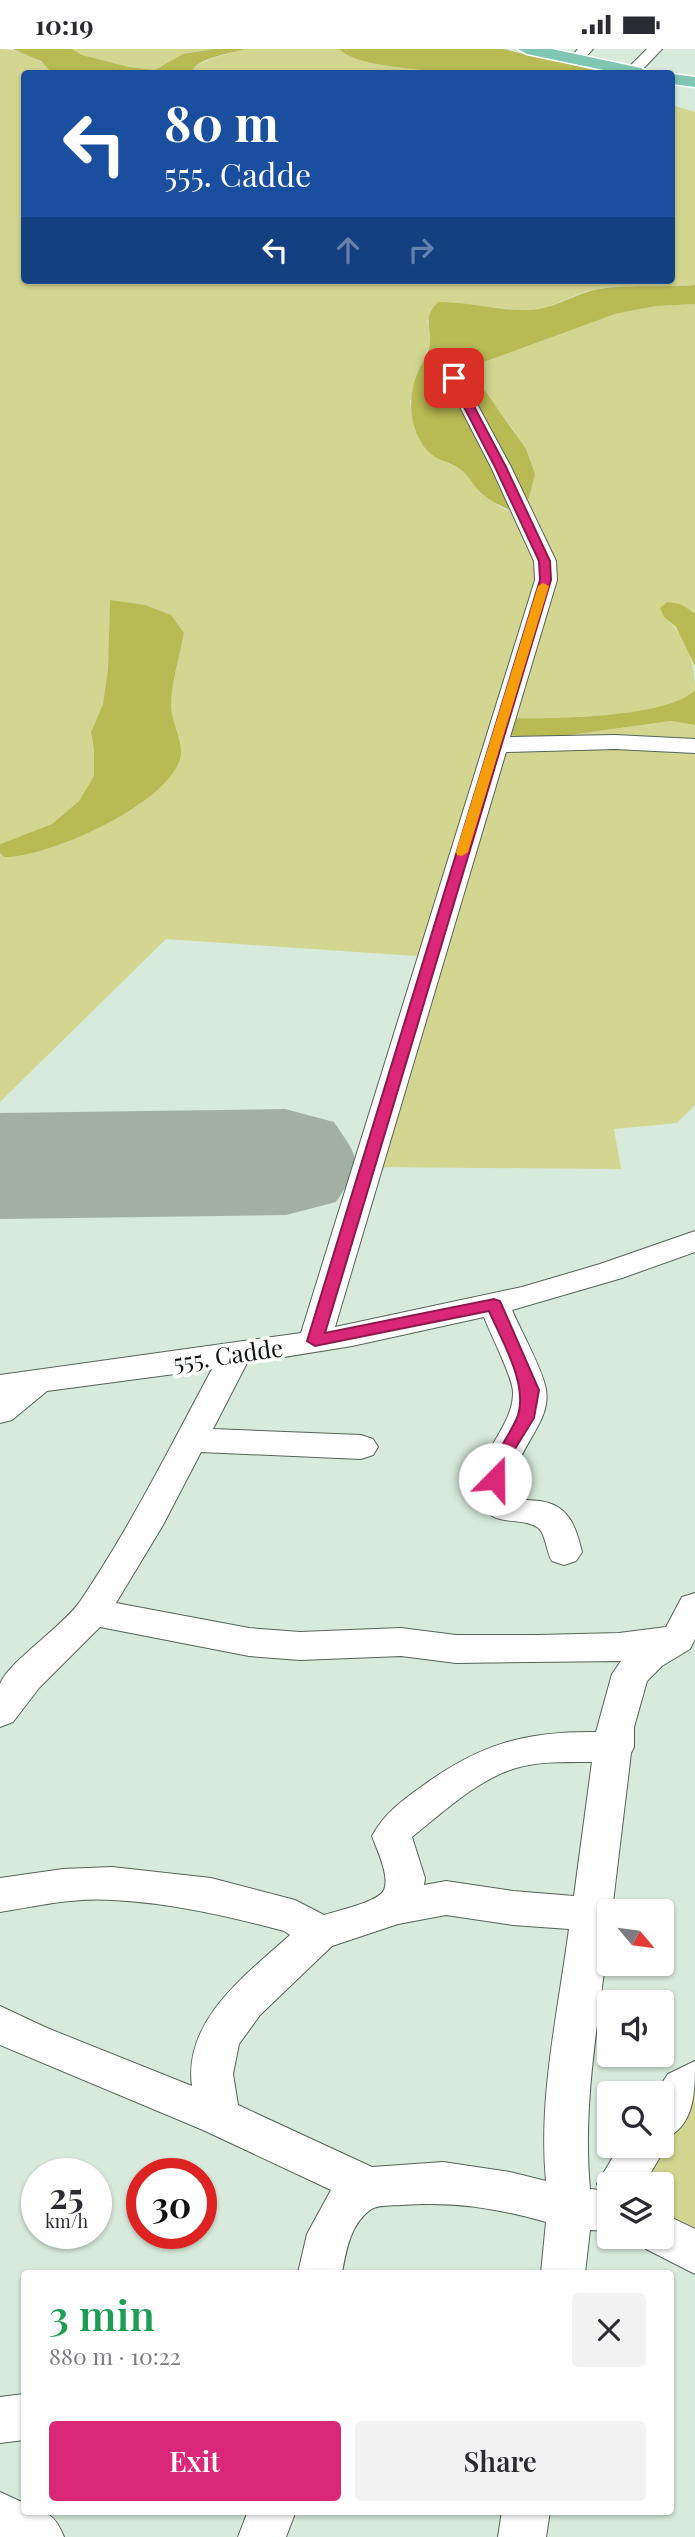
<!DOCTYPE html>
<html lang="en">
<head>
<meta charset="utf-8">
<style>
  body { margin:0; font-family:"Playfair Display",serif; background:#f2f2f3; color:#2b2b33; height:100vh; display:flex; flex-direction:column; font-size:26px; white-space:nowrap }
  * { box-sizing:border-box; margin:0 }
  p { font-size:23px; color:#7c7c81 }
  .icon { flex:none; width:38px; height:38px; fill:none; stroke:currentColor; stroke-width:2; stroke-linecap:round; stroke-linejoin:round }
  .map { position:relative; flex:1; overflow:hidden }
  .panel { position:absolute; left:21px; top:2221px; width:653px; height:245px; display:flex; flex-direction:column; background:#fff; border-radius:7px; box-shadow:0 2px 5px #0004 }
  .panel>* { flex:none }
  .banner { position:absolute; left:21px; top:21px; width:654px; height:214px; border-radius:7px; box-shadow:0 2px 5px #0004; background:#1a4fa0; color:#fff; overflow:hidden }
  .needle { width:46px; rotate:119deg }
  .fabs { position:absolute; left:597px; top:1850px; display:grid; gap:14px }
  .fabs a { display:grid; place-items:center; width:77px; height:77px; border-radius:7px; background:#fff; box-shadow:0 2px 5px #0004; font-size:35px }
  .speed { position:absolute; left:21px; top:2109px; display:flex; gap:14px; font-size:35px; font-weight:700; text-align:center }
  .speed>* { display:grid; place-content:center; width:91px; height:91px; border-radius:50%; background:#fff; box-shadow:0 2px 5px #0004; line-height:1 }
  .speed small { font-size:18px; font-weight:400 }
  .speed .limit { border:10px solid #d22; background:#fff; color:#111 }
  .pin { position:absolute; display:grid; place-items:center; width:60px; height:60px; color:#fff; margin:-30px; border-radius:14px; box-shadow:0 4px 10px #0006 }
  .me { position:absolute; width:77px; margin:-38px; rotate:22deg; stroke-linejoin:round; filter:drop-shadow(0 0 5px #0008) }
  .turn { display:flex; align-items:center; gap:24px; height:147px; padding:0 28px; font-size:32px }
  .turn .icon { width:91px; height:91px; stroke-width:2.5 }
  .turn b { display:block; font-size:49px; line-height:60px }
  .lanes { display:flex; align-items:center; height:66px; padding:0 28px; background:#0003; justify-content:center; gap:35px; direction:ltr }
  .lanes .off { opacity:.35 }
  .round { display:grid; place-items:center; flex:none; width:74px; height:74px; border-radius:7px; background:#f2f2f3 }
  .overview { display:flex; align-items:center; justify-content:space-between; height:119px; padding:0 28px }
  h1 { font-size:42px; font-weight:600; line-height:52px; color:#1e9e55 }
  .button { display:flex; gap:14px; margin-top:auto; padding:14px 28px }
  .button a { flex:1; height:80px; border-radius:7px; background:#db2777; color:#fff; font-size:28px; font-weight:600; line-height:80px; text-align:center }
  .button a+a { background:#f2f2f3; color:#2b2b33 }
  .status { display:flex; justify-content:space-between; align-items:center; height:49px; padding:0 35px; background:#fff; direction:ltr }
  .status svg { height:19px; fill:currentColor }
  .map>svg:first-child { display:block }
  .green { fill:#d3d690 }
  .forest { fill:#b8ba54 }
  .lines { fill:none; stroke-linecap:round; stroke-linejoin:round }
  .runway { fill:#a2b0a4; fill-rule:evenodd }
  .minor-casing { stroke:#556458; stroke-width:2 }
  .major-casing { stroke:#fff; stroke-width:3 }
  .minor { fill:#fff; fill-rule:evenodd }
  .major { fill:#7fc7b3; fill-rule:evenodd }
  .route { fill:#db2777; stroke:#8e194d; stroke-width:2 }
  .slow { fill:#f59e0b }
  .labels { text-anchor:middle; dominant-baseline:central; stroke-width:7; stroke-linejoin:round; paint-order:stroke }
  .street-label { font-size:24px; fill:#0f1510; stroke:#fff }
</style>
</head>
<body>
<div class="status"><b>10:19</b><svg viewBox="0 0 49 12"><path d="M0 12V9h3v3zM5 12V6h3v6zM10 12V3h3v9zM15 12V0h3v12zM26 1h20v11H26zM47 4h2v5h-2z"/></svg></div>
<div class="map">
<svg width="695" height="2488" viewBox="0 0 695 2488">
  <rect width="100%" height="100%" fill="#d8eadb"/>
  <path class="green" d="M 0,0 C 20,0 40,8 52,24 L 24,24 L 24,231 L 672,231 L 672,56 L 695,63 L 695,236 C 661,239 620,234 588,242 C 569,247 553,259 533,261 C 516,262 501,258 485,258 C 466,259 445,267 427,271 L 432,288 L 410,352 L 414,379 L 420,393 L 433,407 L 460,420 L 470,428 L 479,443 L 502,459 L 523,467 L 515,383 L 475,329 L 481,314 L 615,265 L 656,257 L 695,255 L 695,564 L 692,561 L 664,568 C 687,587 695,612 695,641 C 666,670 544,670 503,669 L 541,690 L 672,672 L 695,676 L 695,1056 L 677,1074 L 614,1080 L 621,1120 L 367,1118 L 430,908 L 166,890 L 0,1053 L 0,804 L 4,808 C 46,810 175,753 180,705 C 182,691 172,673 171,658 C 171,634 180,608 184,584 L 110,551 L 108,619 L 103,655 L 91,683 L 94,701 L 94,727 L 79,752 L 52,775 L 0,795 Z
    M 72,0 L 214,0 L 193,3 L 155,21 L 129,18 L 82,6 Z
    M 245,0 L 339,0 L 400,18 L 455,24 L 191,24 L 192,19 L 213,9 Z
    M 695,2031 L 695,2204 L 662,2185 L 662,2135 L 619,2135 L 662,2096 C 662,2068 669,2047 695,2031 Z"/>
  <path class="forest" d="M 13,0 L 72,0 L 82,6 L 129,18 L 155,21 L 183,5 L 214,0 L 245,0 C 230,5 197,8 191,24 L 52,24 L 41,12 Z
    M 339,0 L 503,0 L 608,24 C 561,25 367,30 339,0 Z
    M 695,236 L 695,255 L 656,257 L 615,265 L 481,314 L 476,329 L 526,400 L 535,425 L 524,467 C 509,461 494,455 481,444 C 473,437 470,427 460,420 C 452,414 440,412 432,406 C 411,389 407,355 415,331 C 418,321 424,312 428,302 C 436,280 419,273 438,253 C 470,253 499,262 530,261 C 551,260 568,249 587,243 C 613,234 664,239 695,236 Z
    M 110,551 L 145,556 L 171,566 L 184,584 C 180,607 171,634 171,658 C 172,673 182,691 181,705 C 175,753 46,810 4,808 L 0,804 L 0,795 L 52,775 L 79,752 L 94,727 L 94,701 L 91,683 L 103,655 L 108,619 Z
    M 667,553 L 680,555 L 695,564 L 695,617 L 676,578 L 664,568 L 660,559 Z
    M 695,641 L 695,676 L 671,672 L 541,690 L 498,684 L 502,669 C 544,670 666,670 695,641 Z"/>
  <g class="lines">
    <path class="runway" d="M 285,1060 L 334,1073 C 361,1113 363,1112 336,1153 L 286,1166 L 0,1170 L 0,1064 Z"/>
    <g class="minor-casing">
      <path id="minor" d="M 578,0 L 593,0 L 580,14 L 570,14 L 568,11 Z
        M 647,0 L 662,0 L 639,24 L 626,24 L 627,20 Z
        M 454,323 L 463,329 L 511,418 L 556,512 L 557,531 L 510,688 L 615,686 L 695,690 L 695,704 L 615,700 L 506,703 L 335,1278 L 522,1238 L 600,1215 L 695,1182 L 695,1203 L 622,1229 L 512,1261 C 520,1280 544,1323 546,1341 C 552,1378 509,1401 514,1446 C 521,1452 531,1451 540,1452 C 569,1456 576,1478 582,1503 L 576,1512 L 564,1516 L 552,1512 C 546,1503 546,1484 537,1478 C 520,1467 491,1479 481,1454 C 465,1413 514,1382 513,1343 C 513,1329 490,1284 484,1268 L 352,1297 L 247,1314 L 213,1380 L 361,1386 L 373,1390 L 378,1398 L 373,1406 L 361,1410 L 201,1403 L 163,1476 L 116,1554 L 249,1579 L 300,1583 L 401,1579 L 456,1586 L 538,1586 L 619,1584 L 666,1578 L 682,1548 L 695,1544 L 695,1590 L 690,1600 L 662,1617 L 647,1632 L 634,1678 L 634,1698 L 631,1704 L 612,1862 L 609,1862 L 609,1884 C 599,1969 582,2055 590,2140 L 600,2141 L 597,2135 L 620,2096 L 662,2096 L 662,2044 L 655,2044 L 668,2025 L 695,2012 C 695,2043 695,2077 664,2090 L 667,2096 L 644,2135 L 609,2135 L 609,2182 L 590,2181 L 585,2224 L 541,2224 L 546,2173 C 496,2159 454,2152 402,2156 C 392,2157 379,2155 370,2161 C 350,2176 346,2202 342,2224 L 298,2224 L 307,2185 L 331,2141 L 203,2081 L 0,1996 L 0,1957 L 47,1979 L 192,2037 C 183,1971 247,1925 290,1886 L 284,1882 C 228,1867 171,1854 113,1851 C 75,1848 37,1857 0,1863 L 0,1829 L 63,1820 L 112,1818 L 211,1829 L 295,1851 L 324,1866 C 336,1862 379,1853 384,1841 C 390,1827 377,1801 372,1787 C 384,1765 400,1753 421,1738 C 478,1696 524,1682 596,1683 L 612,1625 L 621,1612 L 456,1614 L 401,1607 L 300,1611 L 249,1607 L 100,1578 L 39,1639 L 13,1673 L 0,1678 C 0,1666 0,1646 0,1635 C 9,1612 64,1577 81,1551 C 131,1477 170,1398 212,1320 L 47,1342 L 12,1371 L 0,1374 L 0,1326 L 301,1284 L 535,531 L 534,512 L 491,418 L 445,329 ZM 592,1713 L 574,1847 L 513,1842 L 446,1832 L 424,1836 L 425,1829 L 412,1788 C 442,1764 478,1730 516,1719 C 540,1712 567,1713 592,1713 ZM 446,1866 L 513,1876 L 569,1880 C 558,1963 538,2049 546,2132 L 510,2123 L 443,2113 L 372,2118 L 238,2056 L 233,2025 L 239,1995 L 260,1966 L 332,1897 L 398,1875 Z
        M 662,2164 L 695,2180 L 695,2225 L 646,2200 L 641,2188 L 662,2188 Z
        M 24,2345 L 24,2391 L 0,2394 L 0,2348 Z
        M 0,2443 L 24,2454 L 24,2462 C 49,2462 55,2466 64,2488 L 0,2488 Z
        M 248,2462 L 296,2462 L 286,2488 L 238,2488 Z
        M 502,2462 L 550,2462 L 546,2488 L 498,2488 Z"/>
    </g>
    <g class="major-casing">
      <path id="major" d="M 518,0 L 552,0 L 641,19 L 650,24 L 618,24 L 527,5 Z
        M 672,25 L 695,28 L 695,38 L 672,35 Z"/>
    </g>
    <use href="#minor" class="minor"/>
    <use href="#major" class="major"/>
  </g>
  <path class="route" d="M 450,327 L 459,329 L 506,418 L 550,512 L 551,531 L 325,1284 L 494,1250 L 500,1252 L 539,1341 L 534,1369 L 510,1408 L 501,1435 L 495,1436 L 486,1430 C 493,1408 506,1392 516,1371 C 531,1340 502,1292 489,1262 L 315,1297 L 307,1292 L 540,531 L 539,512 L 495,418 L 449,329 Z"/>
  <path class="slow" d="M 543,534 L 549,537 L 468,803 L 462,807 L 457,806 L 456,803 L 538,537 Z"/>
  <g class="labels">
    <g class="street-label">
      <text transform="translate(228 1305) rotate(-8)">555. Cadde</text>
    </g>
  </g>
</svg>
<div class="fabs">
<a><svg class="needle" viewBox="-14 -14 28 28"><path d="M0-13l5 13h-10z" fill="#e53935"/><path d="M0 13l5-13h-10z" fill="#7c7c81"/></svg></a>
<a><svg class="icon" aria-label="sound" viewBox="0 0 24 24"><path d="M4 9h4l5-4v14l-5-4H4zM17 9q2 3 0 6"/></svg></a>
<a><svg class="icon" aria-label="search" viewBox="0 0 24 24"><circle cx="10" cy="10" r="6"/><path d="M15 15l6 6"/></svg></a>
<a><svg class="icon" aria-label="layers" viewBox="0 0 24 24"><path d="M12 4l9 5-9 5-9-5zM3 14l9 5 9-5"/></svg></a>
</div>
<div class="speed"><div>25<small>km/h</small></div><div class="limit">30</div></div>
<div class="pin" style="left:454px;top:329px;background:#d93025"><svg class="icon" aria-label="arrive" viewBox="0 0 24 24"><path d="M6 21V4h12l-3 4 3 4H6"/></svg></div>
<svg class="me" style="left:495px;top:1430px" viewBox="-20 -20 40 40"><circle r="19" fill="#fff"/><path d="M0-13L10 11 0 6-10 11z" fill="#db2777"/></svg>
<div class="banner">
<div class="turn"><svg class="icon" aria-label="left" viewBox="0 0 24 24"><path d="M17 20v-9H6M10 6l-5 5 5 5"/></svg><div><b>80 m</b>555. Cadde</div></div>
<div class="lanes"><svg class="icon" aria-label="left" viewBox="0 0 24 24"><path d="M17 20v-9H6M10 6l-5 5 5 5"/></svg><svg class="icon off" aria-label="ahead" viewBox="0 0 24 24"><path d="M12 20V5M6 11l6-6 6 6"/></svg><svg class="icon off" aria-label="right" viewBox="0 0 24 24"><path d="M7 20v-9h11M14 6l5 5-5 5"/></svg></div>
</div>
<section class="panel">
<div class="overview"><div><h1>3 min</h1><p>880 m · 10:22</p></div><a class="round"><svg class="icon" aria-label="close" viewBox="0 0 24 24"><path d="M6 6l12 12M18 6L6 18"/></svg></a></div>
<div class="button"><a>Exit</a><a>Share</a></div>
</section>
</div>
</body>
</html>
